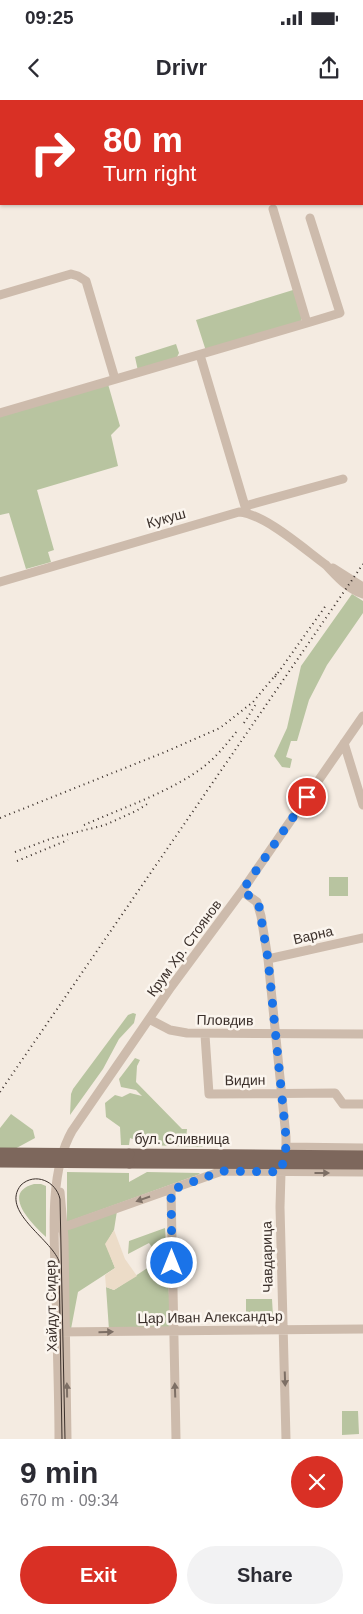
<!DOCTYPE html>
<html lang="en">
<head>
<meta charset="utf-8">
<style>
  body { margin:0; font-family:Arial,sans-serif; background:#f2f2f3; color:#2b2b33; height:100vh; display:flex; flex-direction:column; font-size:19px; white-space:nowrap }
  * { box-sizing:border-box; margin:0 }
  p { font-size:16px; color:#7c7c81 }
  .icon { flex:none; width:28px; height:28px; fill:none; stroke:currentColor; stroke-width:2; stroke-linecap:round; stroke-linejoin:round }
  .map { position:relative; height:1339px; overflow:hidden }
  .drawer { display:flex; flex-direction:column; background:#fff; flex:1 }
  .drawer>* { flex:none }
  .top-card { position:absolute; left:0px; top:0px; width:364px; height:105px; box-shadow:0 1px 4px #0004; background:#d93025; color:#fff; overflow:hidden }
  .pin { position:absolute; display:grid; place-items:center; width:42px; height:42px; color:#fff; margin:-21px; border:2px solid #fff; border-radius:50%; box-shadow:0 1px 5px #0007 }
  .me { position:absolute; width:55px; margin:-28px; rotate:0deg; stroke-linejoin:round; filter:drop-shadow(0 0 4px #0008) }
  .turn { display:flex; align-items:center; gap:18px; height:105px; padding:0 20px; font-size:22px }
  .turn .icon { width:65px; height:65px; stroke-width:2.5 }
  .turn b { display:block; font-size:35px; line-height:42px }
  .round { display:grid; place-items:center; flex:none; width:52px; height:52px; border-radius:26px; background:#f2f2f3 }
  .overview { display:flex; align-items:center; justify-content:space-between; height:85px; padding:0 20px }
  h1 { font-size:30px; font-weight:700; line-height:38px }
  .primary-button { display:flex; gap:10px; margin-top:auto; padding:10px 20px }
  .primary-button a { flex:1; height:58px; border-radius:30px; background:#d93025; color:#fff; font-size:20px; font-weight:700; line-height:58px; text-align:center }
  .primary-button a+a { background:#f2f2f3; color:#2b2b33 }
  .status { display:flex; justify-content:space-between; align-items:center; height:35px; padding:0 25px; background:#fff; direction:ltr }
  .status svg { height:14px; fill:currentColor }
  header { display:flex; justify-content:space-between; align-items:center; height:65px; padding:0 20px; background:#fff; font-size:22px; font-weight:700 }
  .map>svg:first-child { display:block }
  .green { fill:#b8c4a0 }
  .plaza { fill:#ecdcc8 }
  .lines { fill:none; stroke-linecap:round; stroke-linejoin:round }
  .minor { stroke:#cdbbac; stroke-width:9 }
  .major { stroke:#7d675c; stroke-width:11 }
  .tram { stroke:#3b302b; stroke-width:1 }
  .rail { stroke:#3b302b; stroke-width:2; stroke-dasharray:1 4; stroke-linecap:butt }
  .major-bridge { stroke:#7d675c; stroke-width:11 }
  .oneway { fill:#7d6f65 }
  .route { stroke:#1a73e8; stroke-width:9; stroke-dasharray:0 16.2 }
  .labels { text-anchor:middle; dominant-baseline:central; stroke-width:5; stroke-linejoin:round; paint-order:stroke }
  .street-label { font-size:14px; fill:#3b302b; stroke:#fbf5ee }
</style>
</head>
<body>
<div class="status"><b>09:25</b><svg viewBox="0 0 49 12"><path d="M0 12V9h3v3zM5 12V6h3v6zM10 12V3h3v9zM15 12V0h3v12zM26 1h20v11H26zM47 4h2v5h-2z"/></svg></div>
<header><svg class="icon" aria-label="back" viewBox="0 0 24 24"><path d="M15 5l-7 7 7 7"/></svg>Drivr<svg class="icon" aria-label="share" viewBox="0 0 24 24"><path d="M12 15V3M7 8l5-5 5 5M5 13v7h14v-7"/></svg></header>
<div class="map">
<svg width="363" height="1339" viewBox="0 0 363 1339">
  <rect width="100%" height="100%" fill="#f4ebe1"/>
  <path class="green" d="M 293,190 L 303,215 L 300,223 L 206,251 L 196,220 Z
    M 176,244 L 179,253 L 176,259 L 138,271 L 135,257 Z
    M 108,284 L 120,326 L 111,335 L 118,366 L 37,390 L 54,450 L 48,452 L 51,462 L 26,469 L 9,413 L 0,415 L 0,311 Z
    M 352,494 L 363,501 L 363,513 L 327,565 L 309,600 L 297,641 L 291,641 L 286,657 L 292,659 L 290,668 L 282,667 L 274,656 L 287,628 L 301,566 Z
    M 329,777 L 348,777 L 348,796 L 329,796 Z
    M 133,913 L 136,914 L 134,923 L 119,939 L 103,969 L 70,1015 L 71,994 L 73,989 L 128,915 Z
    M 135,958 L 140,960 L 137,966 L 136,982 L 182,1029 L 187,1029 L 186,1039 L 197,1041 L 203,1047 L 148,1045 L 130,1038 L 129,1045 L 121,1045 L 120,1027 L 106,1017 L 105,1003 L 115,995 L 122,997 L 130,993 L 142,996 L 136,990 L 121,987 L 119,979 Z
    M 11,1014 L 33,1030 L 35,1038 L 0,1057 L 0,1028 Z
    M 67,1072 L 129,1073 L 129,1082 L 147,1072 L 199,1073 L 200,1074 L 67,1122 Z
    M 34,1084 L 41,1084 L 46,1086 L 46,1137 C 33,1125 0,1093 34,1084 Z
    M 117,1111 L 114,1130 L 106,1144 L 115,1168 L 78,1192 L 71,1229 L 67,1230 L 65,1129 Z
    M 165,1128 L 171,1229 L 109,1230 L 106,1187 L 114,1190 L 155,1163 L 152,1157 L 156,1153 L 149,1143 L 128,1154 L 129,1141 Z
    M 246,1199 L 272,1199 L 273,1216 L 246,1216 Z
    M 342,1311 L 358,1311 L 359,1334 L 342,1335 Z"/>
  <path class="plaza" d="M 114,1130 L 125,1159 L 137,1176 L 114,1190 L 106,1187 L 105,1175 L 115,1168 L 105,1144 Z"/>
  <g class="lines">
    <path class="minor" d="M 362,47 L 363,47
      M 0,195 L 71,174 L 78,176 L 86,181 L 115,279
      M 307,223 L 340,213 L 310,118
      M 200,255 L 247,413
      M 0,313 L 307,223 L 273,109
      M 245,406 L 343,379
      M 333,468 L 363,487
      M 0,482 L 239,412 C 265,414 304,449 326,465 C 336,476 348,489 363,494
      M 344,643 L 363,705
      M 242,791 L 257,802 L 261,816 L 268,859 L 286,1037 L 286,1047 L 281,1073 L 280,1107 L 286,1339
      M 268,859 L 363,838
      M 149,919 L 170,930 L 187,933 L 363,934
      M 205,935 L 209,994 L 335,993 L 343,1004 L 363,1004
      M 286,1047 L 363,1048
      M 218,1068 L 222,1071 L 363,1072
      M 171,1090 L 176,1339
      M 60,1092 L 64,1138 L 67,1339
      M 59,1128 L 70,1125 L 222,1071
      M 57,1232 L 363,1229
      M 59,1339 C 59,1292 57,1244 56,1197 C 55,1147 47,1075 72,1031 L 171,887 L 242,791 L 363,616"/>
    <path class="major" d="M 129,1054 L 363,1056
      M 129,1063 L 363,1064"/>
    <path class="tram" d="M 62,1339 L 59,1161 C 50,1138 0,1111 21,1085 C 35,1072 56,1081 60,1099 L 65,1339"/>
    <path class="rail" d="M 275,577 L 327,504
      M 244,623 L 256,604
      M 0,718 L 165,652 L 220,628 L 253,602 L 278,572
      M 84,725 C 122,708 176,690 207,664 C 219,654 228,642 238,630
      M 15,752 L 53,738 L 105,725 L 136,711 L 149,703
      M 17,761 L 68,740
      M 0,992 L 363,464"/>
    <path class="major-bridge" d="M 0,1053 L 129,1054
      M 0,1062 L 129,1063"/>
  </g>
  <defs><path id="oneway-solid" d="M-6-.8H1V-3.2L6.5 0L1 3.2V.8H-6Z" transform="scale(1.25)"/></defs>
  <g class="oneway">
    <use href="#oneway-solid" transform="translate(322 1073)"/>
    <use href="#oneway-solid" transform="translate(143 1099) rotate(161)"/>
    <use href="#oneway-solid" transform="translate(106 1232) rotate(-1)"/>
    <use href="#oneway-solid" transform="translate(285 1279) rotate(88)"/>
    <use href="#oneway-solid" transform="translate(67 1290) rotate(-91)"/>
    <use href="#oneway-solid" transform="translate(175 1290) rotate(-92)"/>
  </g>
  <g class="lines">
    <path class="route" d="M 172,1163 L 171,1090 L 222,1071 L 281,1072 L 286,1047 L 286,1037 L 268,859 L 259,806 L 254,799 L 242,791 L 307,697"/>
  </g>
  <g class="labels">
    <g class="street-label">
      <text transform="translate(166 418) rotate(-16)">Кукуш</text>
      <text transform="translate(313 835) rotate(-13)">Варна</text>
      <text transform="translate(184 848) rotate(-54)">Крум Хр. Стоянов</text>
      <text transform="translate(225 920) rotate(1)">Пловдив</text>
      <text transform="translate(245 980) rotate(-1)">Видин</text>
      <text x="182" y="1039">бул. Сливница</text>
      <text transform="translate(267 1157) rotate(-91)">Чавдарица</text>
      <text transform="translate(51 1206) rotate(-91)">Хайдут Сидер</text>
      <text transform="translate(210 1217) rotate(-1)">Цар Иван Александър</text>
    </g>
  </g>
</svg>
<div class="pin" style="left:307px;top:697px;background:#d93025"><svg class="icon" aria-label="arrive" viewBox="0 0 24 24"><path d="M6 21V4h12l-3 4 3 4H6"/></svg></div>
<svg class="me" style="left:172px;top:1163px" viewBox="-20 -20 40 40"><circle r="17" fill="#1a73e8" stroke="#fff" stroke-width="3"/><path d="M0-11L8 9 0 5-8 9z" fill="#fff"/></svg>
<div class="top-card">
<div class="turn"><svg class="icon" aria-label="right" viewBox="0 0 24 24"><path d="M7 20v-9h11M14 6l5 5-5 5"/></svg><div><b>80 m</b>Turn right</div></div>
</div>
</div>
<section class="drawer">
<div class="overview"><div><h1>9 min</h1><p>670 m · 09:34</p></div><a class="round" style="background:#d93025;color:#fff"><svg class="icon" aria-label="close" viewBox="0 0 24 24"><path d="M6 6l12 12M18 6L6 18"/></svg></a></div>
<div class="primary-button"><a>Exit</a><a>Share</a></div>
</section>
</body>
</html>
